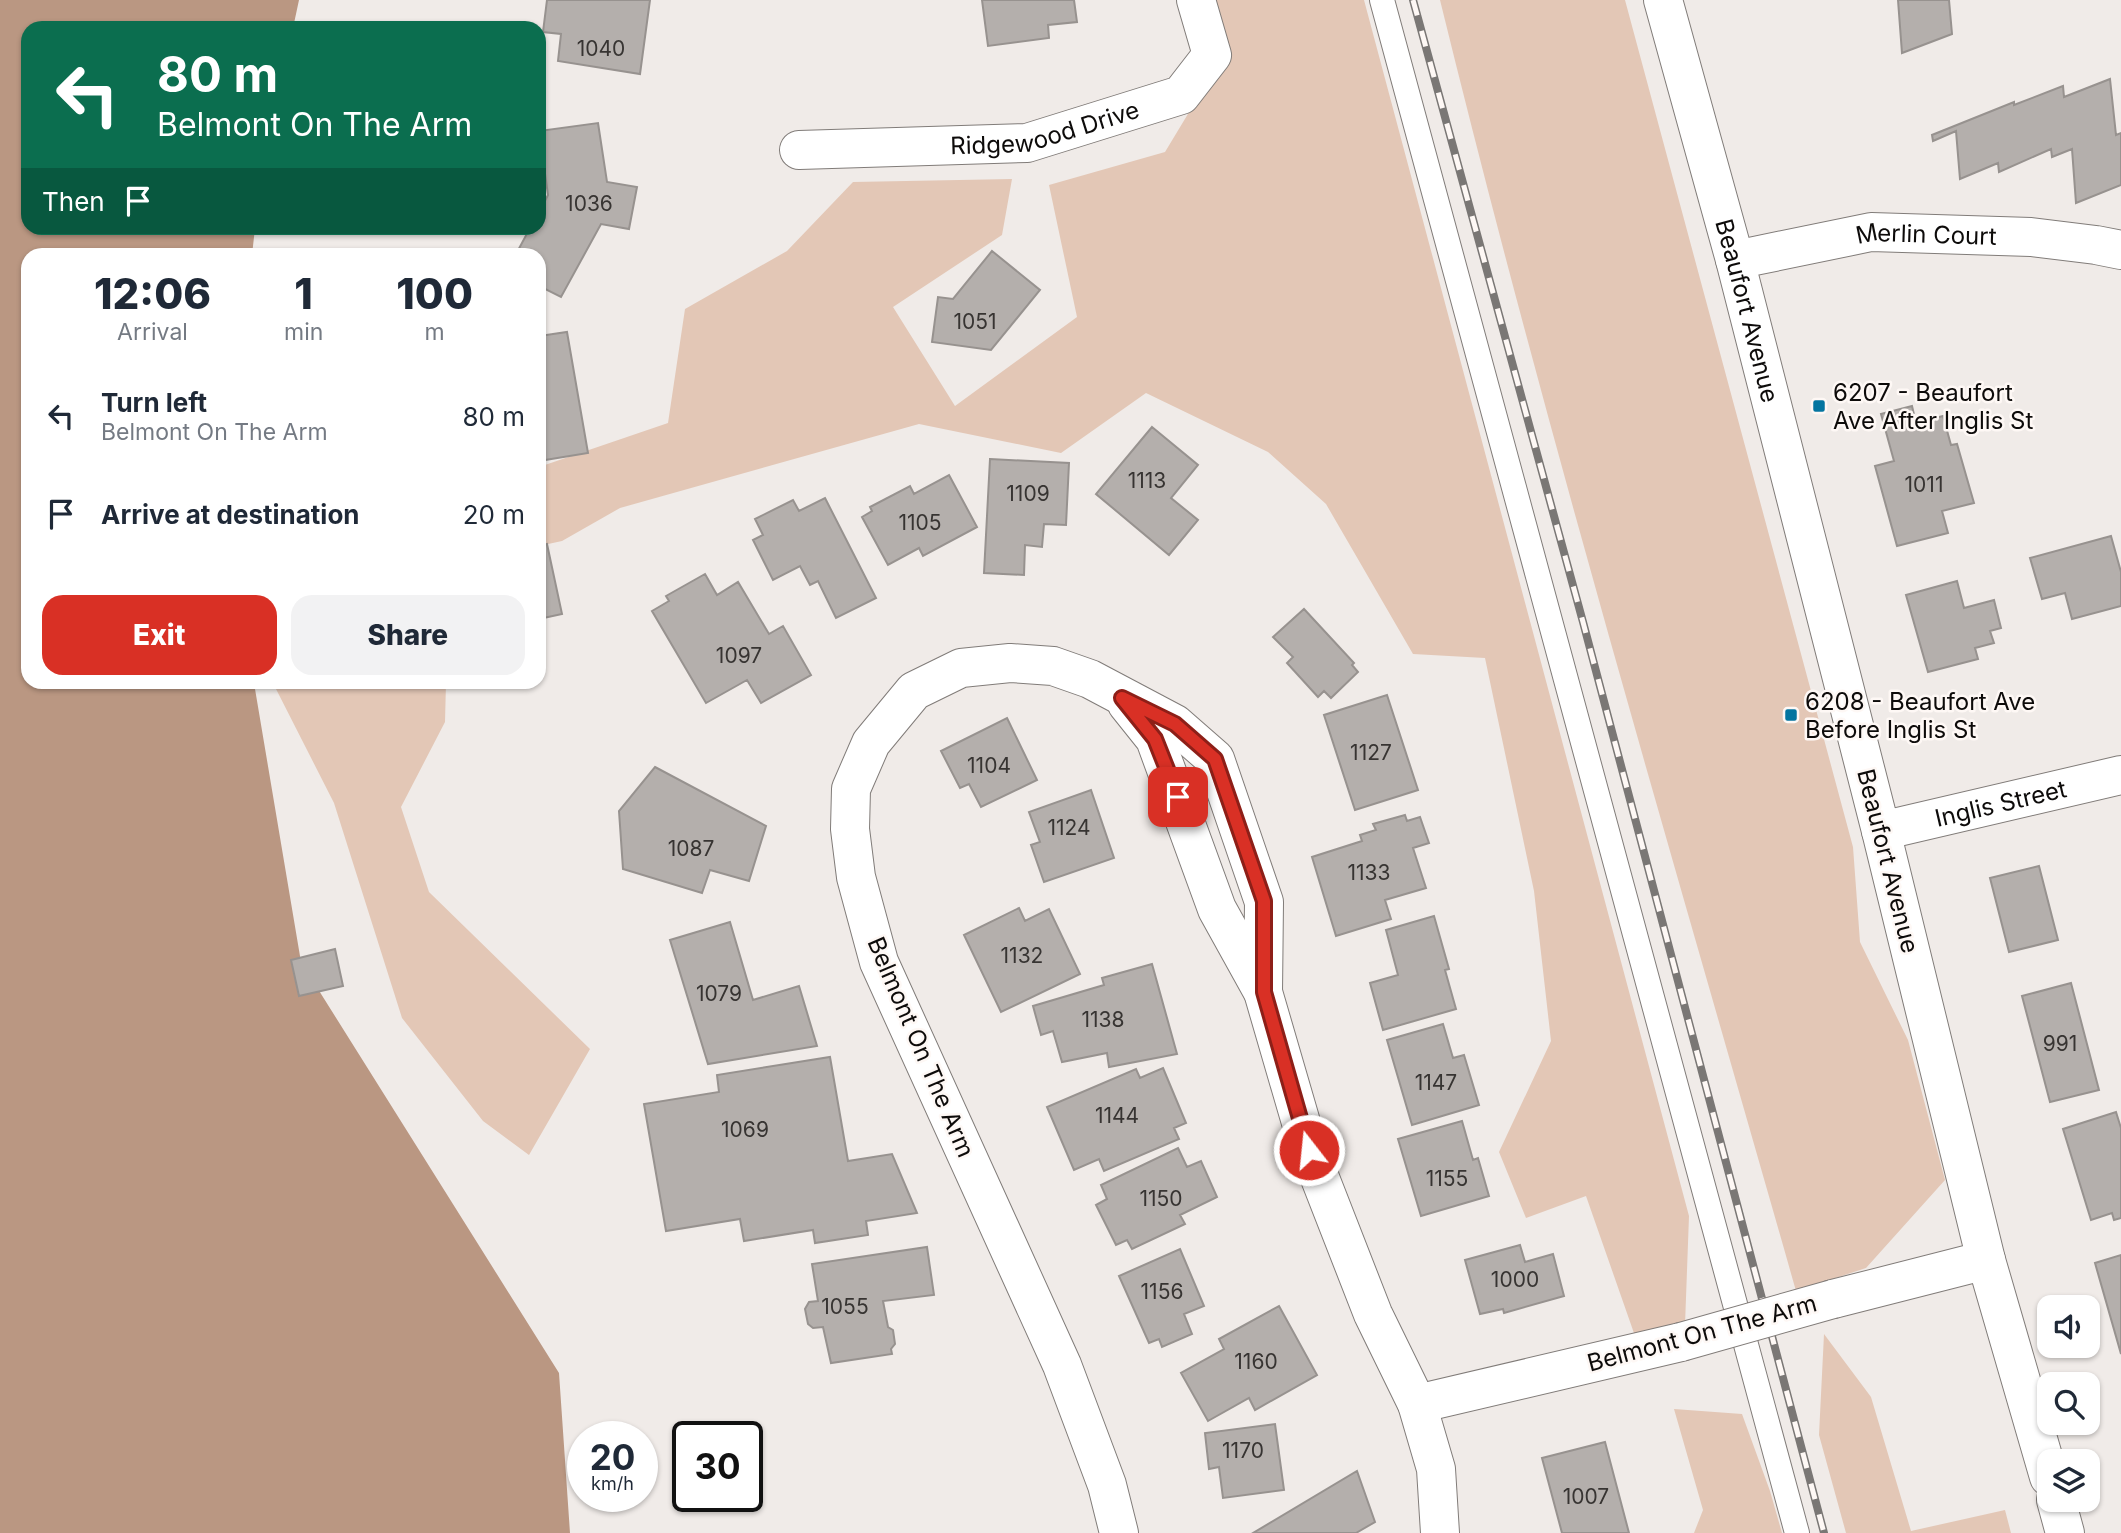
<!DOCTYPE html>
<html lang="en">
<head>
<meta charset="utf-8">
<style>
  body { margin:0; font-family:Inter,sans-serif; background:#f2f2f3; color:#1f2937; height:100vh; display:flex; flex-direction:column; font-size:26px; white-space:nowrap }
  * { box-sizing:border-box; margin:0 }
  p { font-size:23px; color:#747a83 }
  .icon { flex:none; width:38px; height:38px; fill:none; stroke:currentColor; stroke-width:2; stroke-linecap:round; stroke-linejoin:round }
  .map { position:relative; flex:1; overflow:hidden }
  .side { position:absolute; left:21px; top:248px; width:525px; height:441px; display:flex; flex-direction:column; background:#fff; border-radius:21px; box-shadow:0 2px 5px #0004 }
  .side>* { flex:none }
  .banner { position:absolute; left:21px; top:21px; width:525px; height:214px; border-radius:21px; box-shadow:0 2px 5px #0004; background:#0b6e4f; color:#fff; overflow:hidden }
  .tools { position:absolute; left:2037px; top:1295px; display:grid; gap:14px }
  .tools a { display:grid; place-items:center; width:63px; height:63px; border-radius:14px; background:#fff; box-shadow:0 2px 5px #0004; font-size:35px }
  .speed { position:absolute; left:567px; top:1421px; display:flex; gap:14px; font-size:35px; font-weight:700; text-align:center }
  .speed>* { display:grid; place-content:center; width:91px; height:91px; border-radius:50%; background:#fff; box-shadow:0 2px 5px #0004; line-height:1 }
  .speed small { font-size:18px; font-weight:400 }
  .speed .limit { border:4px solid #111; border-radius:10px; background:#fff; color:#111 }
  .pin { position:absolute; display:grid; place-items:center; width:60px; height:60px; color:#fff; margin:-30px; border-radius:14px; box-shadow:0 4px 10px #0006 }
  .me { position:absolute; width:77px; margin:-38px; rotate:344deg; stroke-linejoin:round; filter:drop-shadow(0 0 5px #0008) }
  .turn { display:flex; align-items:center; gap:24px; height:147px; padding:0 21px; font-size:32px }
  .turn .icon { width:91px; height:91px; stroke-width:2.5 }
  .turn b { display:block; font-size:49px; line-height:60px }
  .then { display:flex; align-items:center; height:66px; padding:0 21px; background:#0003; gap:14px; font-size:26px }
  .eta { display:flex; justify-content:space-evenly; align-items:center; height:119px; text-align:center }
  .eta b { font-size:42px; font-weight:800; line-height:49px }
  .action { display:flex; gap:14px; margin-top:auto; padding:14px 21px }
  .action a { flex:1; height:80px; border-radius:21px; background:#d93025; color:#fff; font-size:28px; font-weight:800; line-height:80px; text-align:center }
  .action a+a { background:#f2f2f3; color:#1f2937 }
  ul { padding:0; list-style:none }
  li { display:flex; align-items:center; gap:21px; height:98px; padding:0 21px }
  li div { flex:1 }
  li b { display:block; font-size:26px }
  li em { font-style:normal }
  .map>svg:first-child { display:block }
  .green { fill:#e3c7b6 }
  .water { fill:#ba9782 }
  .building { fill:#b4afac; stroke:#97928f; stroke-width:2 }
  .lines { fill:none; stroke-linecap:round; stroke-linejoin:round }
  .lane-casing { stroke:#817c79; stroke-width:26 }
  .street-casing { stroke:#817c79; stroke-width:40 }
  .secondary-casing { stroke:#817c79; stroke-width:40 }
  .lane { stroke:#fff; stroke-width:24 }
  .street { stroke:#fff; stroke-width:38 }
  .secondary { stroke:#fff; stroke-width:38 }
  .rail-casing { stroke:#7a7775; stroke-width:8 }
  .rail { stroke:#fef8f5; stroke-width:5; stroke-dasharray:16; stroke-linecap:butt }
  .street-bridge-casing { stroke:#817c79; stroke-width:40; stroke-linecap:butt }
  .street-bridge { stroke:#fff; stroke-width:38 }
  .route-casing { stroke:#8d1f18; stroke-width:18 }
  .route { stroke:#d93025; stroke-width:12 }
  .poi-dot { fill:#0475a0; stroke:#fef8f5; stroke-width:2.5 }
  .labels { text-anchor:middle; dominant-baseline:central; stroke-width:5; stroke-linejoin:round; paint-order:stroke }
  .number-label { font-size:21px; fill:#373432 }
  .street-label { font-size:24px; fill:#0d0b0a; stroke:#fef8f5 }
  .poi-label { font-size:24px; fill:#0d0b0a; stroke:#fef8f5; text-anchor:start }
</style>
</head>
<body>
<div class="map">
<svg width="2121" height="1533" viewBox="0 0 2121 1533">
  <rect width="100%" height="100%" fill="#f0ebe8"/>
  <path class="green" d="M 1213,0 L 1364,0 L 1689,1216 L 1685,1325 L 1635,1336 L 1586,1196 L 1526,1218 L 1499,1152 L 1551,1041 L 1534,891 L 1485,658 L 1413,654 L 1326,504 L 1268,452 L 1146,393 L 1061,453 L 919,424 L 620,508 L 562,541 L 539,546 L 539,467 L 668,423 L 685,309 L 787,251 L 853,182 L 1012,179 L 1002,235 L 893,307 L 955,406 L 1077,317 L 1049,185 L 1165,152 L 1226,51 Z
    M 1440,0 L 1625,0 L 1853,847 L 1860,942 L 1908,1040 L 1945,1180 L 1866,1268 L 1796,1291 C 1674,862 1546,433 1440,0 Z
    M 275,683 L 446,683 L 445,722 L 401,807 L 429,892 L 590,1049 L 529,1155 L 483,1121 L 402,1018 L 334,803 L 276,689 Z
    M 1824,1334 L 1871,1397 L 1911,1531 L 2005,1510 L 2011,1533 L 1846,1533 L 1819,1435 Z
    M 1674,1409 L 1742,1414 L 1770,1491 L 1782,1533 L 1694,1533 L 1703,1510 Z"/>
  <path class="water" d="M 0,0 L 299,0 L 293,28 L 28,28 L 28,228 L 255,228 L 252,255 L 28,256 L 28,682 L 254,683 L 301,962 L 559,1373 L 570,1533 L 0,1533 Z"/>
  <path class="building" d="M 547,0 L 650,0 L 640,74 L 558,61 L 561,34 L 543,32 Z
    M 982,0 L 1074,0 L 1077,22 L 1048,25 L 1049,38 L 988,46 Z
    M 1898,0 L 1949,0 L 1952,34 L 1902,53 Z
    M 2110,79 L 2116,135 L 2121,133 L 2121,185 L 2076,203 L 2072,149 L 2052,157 L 2051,149 L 1999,172 L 1998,163 L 1960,179 L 1956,131 L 1933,141 L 1932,135 L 2014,102 L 2014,105 L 2063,86 L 2064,97 Z
    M 598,123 L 607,182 L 637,187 L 629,229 L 601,224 L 561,297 L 539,286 L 539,256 L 515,256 L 530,228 L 539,228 L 539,212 L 548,195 L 539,131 Z
    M 992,251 L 1040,290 L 991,350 L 932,342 L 938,297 L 953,299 Z
    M 567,332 L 588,453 L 539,461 L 539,336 Z
    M 1912,406 L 1916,423 L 1943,416 L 1951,445 L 1957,444 L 1974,503 L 1942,511 L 1948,533 L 1897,546 L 1875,466 L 1894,461 L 1881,414 Z
    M 1152,427 L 1198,465 L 1171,498 L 1198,520 L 1169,555 L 1096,494 Z
    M 990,459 L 1069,463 L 1066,525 L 1044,524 L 1042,547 L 1025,545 L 1024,575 L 984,573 Z
    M 949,475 L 977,527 L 923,556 L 919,548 L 888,565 L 862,517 L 872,511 L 870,507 L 910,486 L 914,494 Z
    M 825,498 L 876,598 L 836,618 L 818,581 L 810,585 L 800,566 L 773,580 L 753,540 L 763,535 L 755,519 L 793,500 L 799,511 Z
    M 2111,536 L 2121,572 L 2121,606 L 2072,619 L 2065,593 L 2042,599 L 2030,558 Z
    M 547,544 L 562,614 L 539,619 L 539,546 Z
    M 705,574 L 717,595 L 738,582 L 769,634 L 783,626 L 811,675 L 761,703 L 747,680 L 706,703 L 652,611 L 669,601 L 666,596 Z
    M 1957,581 L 1964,608 L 1994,600 L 2001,628 L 1990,631 L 1994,643 L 1975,648 L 1978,659 L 1928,672 L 1906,595 Z
    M 1304,609 L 1354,663 L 1352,665 L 1358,672 L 1331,698 L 1324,691 L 1318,697 L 1287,663 L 1293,657 L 1273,637 Z
    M 1387,695 L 1418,790 L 1355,810 L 1324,715 Z
    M 1007,718 L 1037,780 L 981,807 L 969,784 L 960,788 L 941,751 Z
    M 655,767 L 766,826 L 749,881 L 710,870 L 702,893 L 623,869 L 619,811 Z
    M 1091,790 L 1114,858 L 1044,882 L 1031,845 L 1040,842 L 1029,812 Z
    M 1405,815 L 1407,821 L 1420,817 L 1429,843 L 1413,848 L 1426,888 L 1385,900 L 1391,919 L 1336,936 L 1312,857 L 1362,841 L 1360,835 L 1376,830 L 1373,824 Z
    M 2039,866 L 2058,940 L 2009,952 L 1990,878 Z
    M 1019,908 L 1025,921 L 1049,909 L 1080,974 L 1001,1012 L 964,935 Z
    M 1434,916 L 1449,969 L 1445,970 L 1456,1009 L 1383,1030 L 1370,983 L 1398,975 L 1386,930 Z
    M 730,922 L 753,1000 L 799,986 L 817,1046 L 708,1064 L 670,940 Z
    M 335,949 L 343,986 L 299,996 L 291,960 Z
    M 1152,964 L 1177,1054 L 1109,1067 L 1107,1053 L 1062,1062 L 1053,1031 L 1041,1035 L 1033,1006 L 1104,985 L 1102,978 Z
    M 2071,983 L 2099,1090 L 2050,1102 L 2022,996 Z
    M 1443,1024 L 1453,1058 L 1464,1055 L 1479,1105 L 1412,1125 L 1387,1040 Z
    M 830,1057 L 848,1161 L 892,1154 L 917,1213 L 866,1221 L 868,1235 L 815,1243 L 813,1230 L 744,1241 L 740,1219 L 666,1231 L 644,1104 L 719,1092 L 717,1075 Z
    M 1163,1068 L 1186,1123 L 1174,1128 L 1179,1139 L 1104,1171 L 1099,1159 L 1074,1170 L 1047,1107 L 1136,1069 L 1140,1078 Z
    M 2116,1112 L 2121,1128 L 2121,1218 L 2114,1220 L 2112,1213 L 2091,1220 L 2063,1129 Z
    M 1462,1121 L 1473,1160 L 1478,1158 L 1489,1196 L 1421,1216 L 1398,1139 Z
    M 1178,1148 L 1187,1167 L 1201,1161 L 1217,1197 L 1180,1215 L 1185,1224 L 1132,1249 L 1127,1240 L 1116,1245 L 1096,1205 L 1107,1199 L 1101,1185 Z
    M 1520,1245 L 1525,1262 L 1553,1254 L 1564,1296 L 1504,1313 L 1503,1309 L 1480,1314 L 1465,1260 Z
    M 927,1247 L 934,1295 L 883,1301 L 888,1327 L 893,1330 L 895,1344 L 891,1349 L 892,1354 L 831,1363 L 823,1327 L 813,1328 L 808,1324 L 805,1309 L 809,1302 L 818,1301 L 812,1264 Z
    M 1180,1249 L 1204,1306 L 1184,1314 L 1192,1334 L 1162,1347 L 1159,1339 L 1149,1343 L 1119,1276 Z
    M 2121,1255 L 2121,1354 L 2095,1263 Z
    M 1279,1306 L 1317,1375 L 1255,1410 L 1249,1398 L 1208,1421 L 1181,1373 L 1224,1349 L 1219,1339 Z
    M 1275,1424 L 1284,1490 L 1223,1498 L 1219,1467 L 1209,1469 L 1205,1433 Z
    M 1605,1442 L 1629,1533 L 1562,1533 L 1542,1458 Z
    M 1357,1471 L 1375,1522 L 1356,1533 L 1253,1533 Z"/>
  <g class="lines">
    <g class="lane-casing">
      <path id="lane" d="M 1382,0 L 1797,1533"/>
    </g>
    <g class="street-casing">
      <g id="street">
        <path id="s1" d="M 799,150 L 1027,143 L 1181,95 L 1212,55 L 1196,0"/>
        <path id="s2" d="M 1735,260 L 1871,232 L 2031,237 L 2096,245 L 2121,250"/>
        <path d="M 1127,704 L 1155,739 L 1217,909 L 1263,992 L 1309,1150 L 1373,1314 L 1417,1404 L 1436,1469 L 1440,1533"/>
        <path d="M 1881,831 L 1986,1260 L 2049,1477"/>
        <path d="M 1833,1299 L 1986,1260"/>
        <path d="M 1417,1404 L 1681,1342"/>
        <path d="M 2056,1500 L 2065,1533"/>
        <path d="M 1119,1533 L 1107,1485 L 1062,1365 L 879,962 L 856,877 L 850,829 L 851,789 L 871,743 L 914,691 L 961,668 L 1010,663 L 1053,666 L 1090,679 L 1175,724 L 1215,759 L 1264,902 L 1263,992"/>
      </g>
    </g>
    <g class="secondary-casing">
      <g id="secondary">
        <path id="s3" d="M 1663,0 L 1735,260 L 1881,831 L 2121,775"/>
      </g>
    </g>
    <use href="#lane" class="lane"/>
    <use href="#street" class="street"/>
    <use href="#secondary" class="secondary"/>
    <g class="rail-casing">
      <path id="rail" d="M 1413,0 L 1583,622 L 1824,1533"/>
    </g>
    <use href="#rail" class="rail"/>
    <g class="street-bridge-casing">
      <path id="street-bridge" d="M 1681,1342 L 1833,1299"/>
    </g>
    <use href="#street-bridge" class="street-bridge"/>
  </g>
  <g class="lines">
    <g class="route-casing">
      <path id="route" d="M 1178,797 L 1155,739 L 1122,698 L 1175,724 L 1215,759 L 1264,901 L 1264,992 L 1309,1150"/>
    </g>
    <use href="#route" class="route"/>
  </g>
  <g class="poi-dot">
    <rect x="1812" y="399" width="14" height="14" rx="3.5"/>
    <rect x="1784" y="708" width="14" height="14" rx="3.5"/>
  </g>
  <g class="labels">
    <g class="number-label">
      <text x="601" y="48">1040</text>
      <text x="589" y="203">1036</text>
      <text x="975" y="321">1051</text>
      <text x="1147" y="480">1113</text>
      <text x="1924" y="484">1011</text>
      <text x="1028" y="493">1109</text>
      <text x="920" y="522">1105</text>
      <text x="739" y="655">1097</text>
      <text x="1371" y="752">1127</text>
      <text x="989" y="765">1104</text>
      <text x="1069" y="827">1124</text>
      <text x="691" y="848">1087</text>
      <text x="1369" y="872">1133</text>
      <text x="1022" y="955">1132</text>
      <text x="719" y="993">1079</text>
      <text x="1103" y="1019">1138</text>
      <text x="2060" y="1043">991</text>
      <text x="1436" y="1082">1147</text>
      <text x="1117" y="1115">1144</text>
      <text x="745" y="1129">1069</text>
      <text x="1447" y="1178">1155</text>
      <text x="1161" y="1198">1150</text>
      <text x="1515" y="1279">1000</text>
      <text x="1162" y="1291">1156</text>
      <text x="845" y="1306">1055</text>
      <text x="1256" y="1361">1160</text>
      <text x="1243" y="1450">1170</text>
      <text x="1586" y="1496">1007</text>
    </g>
    <g class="street-label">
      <text stroke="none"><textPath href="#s1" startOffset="248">Ridgewood Drive</textPath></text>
      <text stroke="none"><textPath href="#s2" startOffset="194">Merlin Court</textPath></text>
      <text stroke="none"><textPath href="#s3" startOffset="322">Beaufort Avenue</textPath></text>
      <text stroke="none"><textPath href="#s3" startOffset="982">Inglis Street</textPath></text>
      <text transform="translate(1888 861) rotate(76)">Beaufort Avenue</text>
      <text transform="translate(921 1047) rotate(67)">Belmont On The Arm</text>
      <text transform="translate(1702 1333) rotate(-15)">Belmont On The Arm</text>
    </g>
    <g class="poi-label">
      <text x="1833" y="392">6207 - Beaufort<tspan x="1833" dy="28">Ave After Inglis St</tspan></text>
      <text x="1805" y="701">6208 - Beaufort Ave<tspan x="1805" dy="28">Before Inglis St</tspan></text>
    </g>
  </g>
</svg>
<div class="tools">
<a><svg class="icon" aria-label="sound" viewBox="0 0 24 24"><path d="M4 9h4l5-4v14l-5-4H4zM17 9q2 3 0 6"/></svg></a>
<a><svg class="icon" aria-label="search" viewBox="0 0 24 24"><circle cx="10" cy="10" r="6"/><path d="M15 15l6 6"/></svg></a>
<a><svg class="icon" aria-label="layers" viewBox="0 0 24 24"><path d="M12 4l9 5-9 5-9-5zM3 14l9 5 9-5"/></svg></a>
</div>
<div class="speed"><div>20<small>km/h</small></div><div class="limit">30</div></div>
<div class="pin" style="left:1178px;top:797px;background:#d93025"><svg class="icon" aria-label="arrive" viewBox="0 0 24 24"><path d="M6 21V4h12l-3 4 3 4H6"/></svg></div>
<svg class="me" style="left:1309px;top:1150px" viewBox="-20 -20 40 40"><circle r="17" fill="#d93025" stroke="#fff" stroke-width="3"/><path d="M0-11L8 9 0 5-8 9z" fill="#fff"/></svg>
<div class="banner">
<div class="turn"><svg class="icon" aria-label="left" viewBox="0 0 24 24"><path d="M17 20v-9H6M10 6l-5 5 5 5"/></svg><div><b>80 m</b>Belmont On The Arm</div></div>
<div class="then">Then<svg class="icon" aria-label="arrive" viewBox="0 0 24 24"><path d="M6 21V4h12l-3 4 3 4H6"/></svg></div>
</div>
<section class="side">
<div class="eta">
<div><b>12:06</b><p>Arrival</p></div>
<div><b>1</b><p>min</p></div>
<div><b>100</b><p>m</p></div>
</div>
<ul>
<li><svg class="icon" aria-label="left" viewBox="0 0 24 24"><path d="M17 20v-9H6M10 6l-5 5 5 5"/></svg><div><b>Turn left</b><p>Belmont On The Arm</p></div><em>80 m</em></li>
<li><svg class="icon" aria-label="arrive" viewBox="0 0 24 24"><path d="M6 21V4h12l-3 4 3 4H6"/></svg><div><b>Arrive at destination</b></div><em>20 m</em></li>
</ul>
<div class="action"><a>Exit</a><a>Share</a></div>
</section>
</div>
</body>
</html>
